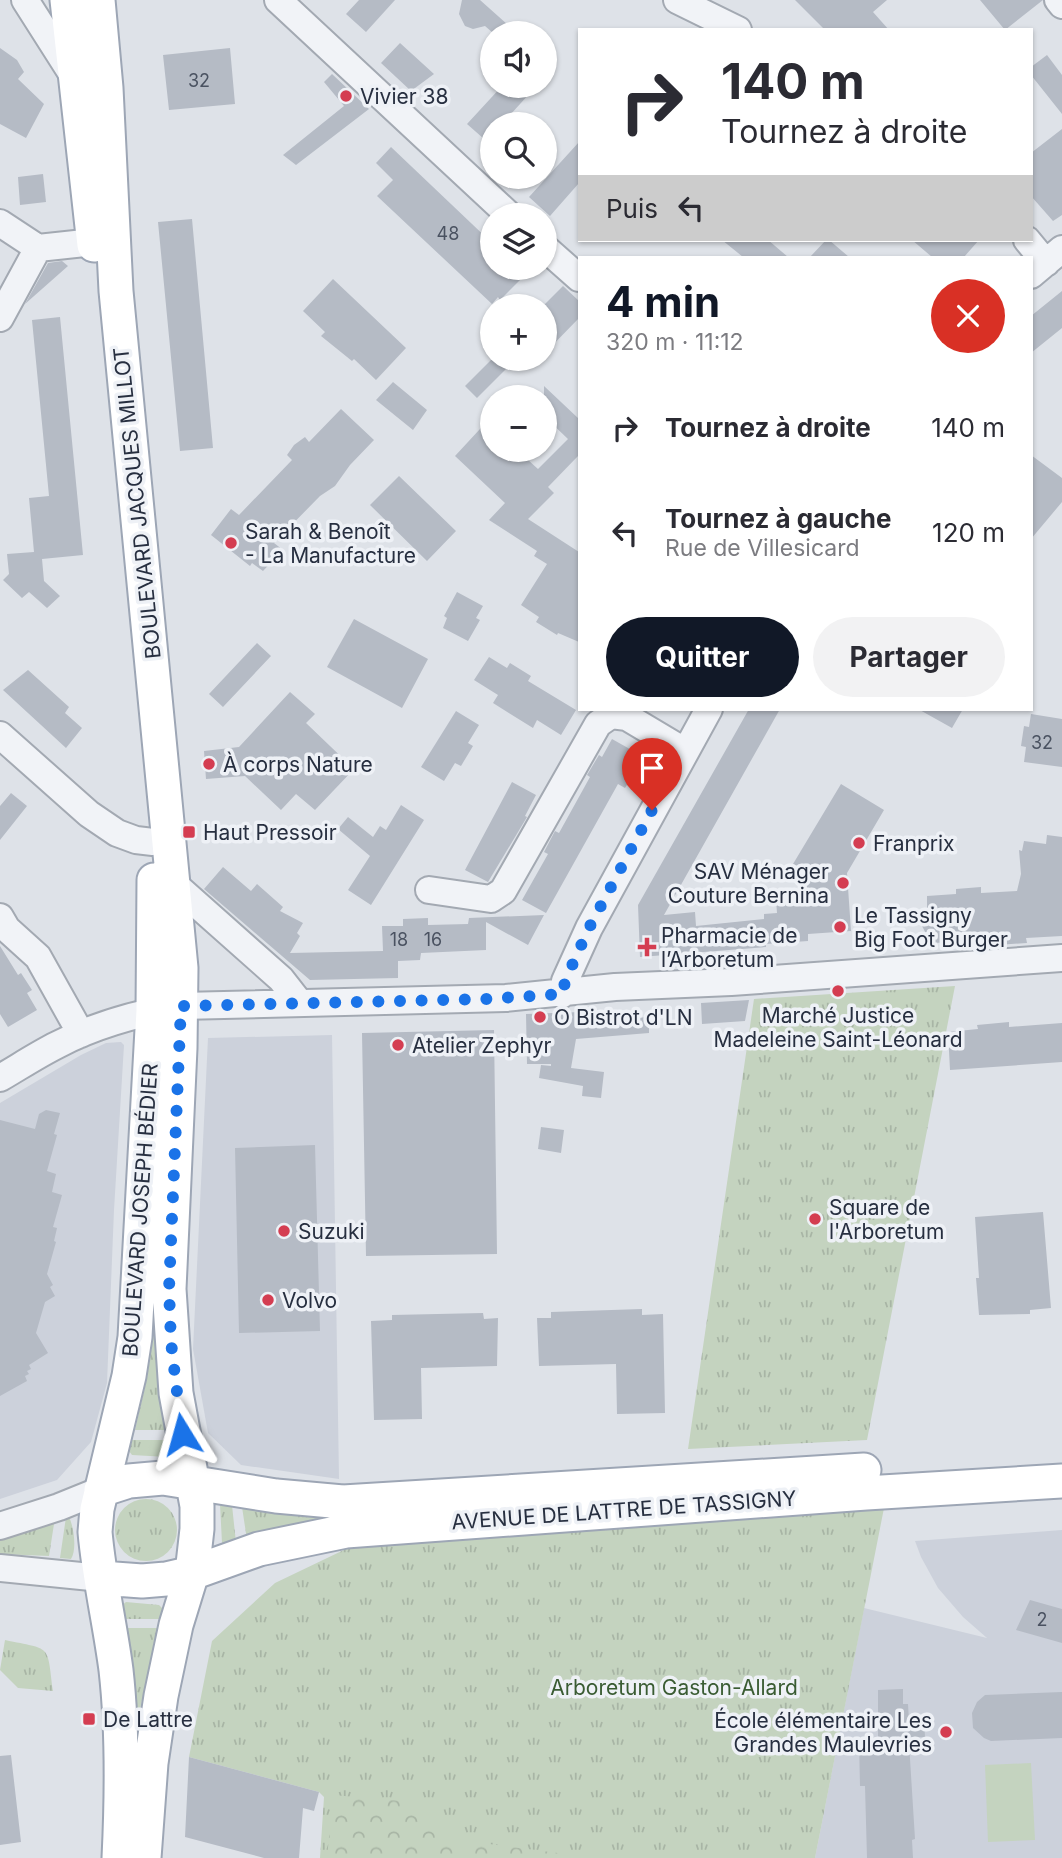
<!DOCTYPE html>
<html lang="fr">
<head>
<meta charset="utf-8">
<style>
  body { margin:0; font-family:Inter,sans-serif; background:#f2f2f3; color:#2b2b33; height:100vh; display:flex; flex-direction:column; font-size:26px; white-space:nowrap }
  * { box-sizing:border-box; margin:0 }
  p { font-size:23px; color:#7c7c81 }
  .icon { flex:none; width:38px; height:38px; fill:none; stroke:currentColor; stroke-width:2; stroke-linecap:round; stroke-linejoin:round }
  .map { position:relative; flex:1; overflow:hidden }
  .details { position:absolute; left:578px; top:256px; width:455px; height:455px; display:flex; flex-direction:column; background:#fff; border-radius:0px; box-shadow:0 2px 5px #0004 }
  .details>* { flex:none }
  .hud { position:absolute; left:578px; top:28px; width:455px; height:214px; border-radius:0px; box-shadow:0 2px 5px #0004; background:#fff; color:#2b2b33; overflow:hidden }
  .buttons { position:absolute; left:480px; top:21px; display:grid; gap:14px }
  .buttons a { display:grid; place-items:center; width:77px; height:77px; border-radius:50%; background:#fff; box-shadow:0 2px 5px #0004; font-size:35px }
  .pin { position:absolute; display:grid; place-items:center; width:60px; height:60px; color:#fff; margin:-72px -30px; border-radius:50% 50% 50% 0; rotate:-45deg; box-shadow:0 0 7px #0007 }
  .pin .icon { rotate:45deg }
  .me { position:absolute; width:77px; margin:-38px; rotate:352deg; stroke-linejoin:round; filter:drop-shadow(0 0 5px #0008) }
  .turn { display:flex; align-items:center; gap:24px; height:147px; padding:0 28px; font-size:32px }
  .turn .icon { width:91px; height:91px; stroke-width:2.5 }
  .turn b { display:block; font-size:49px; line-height:60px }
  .then { display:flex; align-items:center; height:66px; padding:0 28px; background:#0003; gap:14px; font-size:26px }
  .round { display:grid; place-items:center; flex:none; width:74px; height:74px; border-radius:37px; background:#f2f2f3 }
  .headline { display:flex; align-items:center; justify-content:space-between; height:119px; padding:0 28px }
  h1 { font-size:42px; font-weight:700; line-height:52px; color:#111827 }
  .action { display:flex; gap:14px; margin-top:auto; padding:14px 28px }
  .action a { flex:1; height:80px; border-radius:42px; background:#111827; color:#fff; font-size:28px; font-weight:700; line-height:80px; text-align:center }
  .action a+a { background:#f2f2f3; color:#2b2b33 }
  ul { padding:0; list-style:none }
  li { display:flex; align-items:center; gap:21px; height:105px; padding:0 28px }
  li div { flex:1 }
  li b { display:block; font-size:26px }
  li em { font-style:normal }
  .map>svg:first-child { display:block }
  .built { fill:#ccd1db }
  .grass { fill:url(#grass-tufts) }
  .forest { fill:url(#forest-crowns) }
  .garden { fill:#c4d3bf }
  .building { fill:#b5bbc5 }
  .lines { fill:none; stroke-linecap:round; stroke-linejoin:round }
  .minor-casing { stroke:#a3a9b2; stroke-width:30 }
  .major-casing { stroke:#9da6b5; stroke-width:37 }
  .minor { stroke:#f1f3f7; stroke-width:26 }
  .major { stroke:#fff; stroke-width:33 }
  .route { stroke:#1a73e8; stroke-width:12; stroke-dasharray:0 21.6 }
  .poi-dot { fill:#d43d51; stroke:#eef1f6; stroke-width:2.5 }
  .labels { text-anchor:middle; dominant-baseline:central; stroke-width:7; stroke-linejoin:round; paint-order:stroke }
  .number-label { font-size:18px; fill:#4a5261 }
  .poi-label { font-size:21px; fill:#272f40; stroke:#eef1f6; text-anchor:start }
  .street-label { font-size:21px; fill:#272f40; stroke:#eef1f6 }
  .park-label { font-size:21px; fill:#3a5c33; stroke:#eef1f6 }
</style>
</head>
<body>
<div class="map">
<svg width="1062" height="1858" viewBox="0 0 1062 1858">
  <defs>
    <pattern id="grass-tufts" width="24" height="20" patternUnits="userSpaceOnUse" patternTransform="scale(1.75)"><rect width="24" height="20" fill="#c4d3bf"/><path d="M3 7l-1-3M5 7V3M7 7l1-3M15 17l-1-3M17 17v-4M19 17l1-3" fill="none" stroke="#a8b5a5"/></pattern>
    <pattern id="forest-crowns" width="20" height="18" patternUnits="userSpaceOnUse" patternTransform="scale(1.75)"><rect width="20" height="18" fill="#c4d3bf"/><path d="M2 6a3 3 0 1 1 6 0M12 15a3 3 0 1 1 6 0" fill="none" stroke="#a8b5a5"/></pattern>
  </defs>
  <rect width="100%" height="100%" fill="#dee2e8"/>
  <path class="built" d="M 332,1035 L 339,1479 L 241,1465 L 208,1433 L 193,1349 L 208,1038 Z
    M 121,1042 L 124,1045 L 114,1210 L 107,1383 L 91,1442 L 57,1480 L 0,1499 L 0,1103 L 81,1055 L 106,1043 Z
    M 1062,1530 L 1062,1858 L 815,1858 L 864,1608 L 987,1638 L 963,1617 L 938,1588 L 921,1557 L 915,1541 Z"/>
  <path class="grass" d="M 955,986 L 867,1440 L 688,1449 L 754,999 Z
    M 155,1325 L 167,1430 L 135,1430 L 147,1378 Z
    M 132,1440 L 169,1440 L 171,1451 L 167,1457 L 132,1455 L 129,1451 Z
    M115 1530a31 31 0 1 1 62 0a31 31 0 1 1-62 0Z
    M 885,1503 L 815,1858 L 320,1858 L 324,1797 L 319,1792 L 189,1757 L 212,1641 L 275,1583 L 373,1536 Z
    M 220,1504 L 232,1505 L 236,1543 L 223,1545 L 222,1543 Z
    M 242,1507 L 346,1513 L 247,1540 Z
    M 66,1517 L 69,1517 C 74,1527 77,1550 71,1559 L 60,1558 Z
    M 52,1522 L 54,1524 L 49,1556 L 0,1554 L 0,1538 Z
    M 126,1602 L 159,1605 L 163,1609 L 161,1619 L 123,1619 L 121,1606 Z
    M 126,1628 L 158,1628 L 136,1727 Z
    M 5,1640 C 52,1650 47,1643 53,1691 L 18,1688 L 0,1670 Z"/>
  <path class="forest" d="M 333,1795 L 413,1802 L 452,1839 L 596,1858 L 327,1858 Z"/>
  <path class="garden" d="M 1031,1763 L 1035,1840 L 988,1842 L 985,1765 Z"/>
  <path class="building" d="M 359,0 L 395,0 L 366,32 L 346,14 Z
    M 462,0 L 480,0 L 517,33 L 493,33 L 485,26 L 473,29 L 465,26 L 459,14 Z
    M 795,0 L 887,0 L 873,12 L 889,30 L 825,30 Z
    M 980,0 L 1043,0 L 1005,30 Z
    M 400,43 L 434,74 L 411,91 L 381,63 Z
    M 0,48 L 17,60 L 24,72 L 18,79 L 44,104 L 26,138 L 0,124 Z
    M 230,48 L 235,104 L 169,110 L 163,55 Z
    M 1047,55 L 1062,75 L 1062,114 L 1031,75 L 1031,67 Z
    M 332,74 L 369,109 L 296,165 L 283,155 L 344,106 L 324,82 Z
    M 502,86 L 522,86 L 530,93 L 502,124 L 492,124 L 492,146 L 467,124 Z
    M 1062,129 L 1062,215 L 1053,221 L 1031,196 L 1031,153 Z
    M 579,142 L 579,183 L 550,216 L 529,197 Z
    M 391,147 L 492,243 L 492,268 L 532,268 L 500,300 L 498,297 L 492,304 L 377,196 L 393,180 L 376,163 Z
    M 43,174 L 46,202 L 20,205 L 18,177 Z
    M 192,219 L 213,448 L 180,451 L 158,222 Z
    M 722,240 L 768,240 L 788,257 L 743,257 Z
    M 826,240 L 829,240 L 849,257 L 810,257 Z
    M 912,240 L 979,240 L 964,257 L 932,257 Z
    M 62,261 L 68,266 L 25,304 L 48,263 Z
    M 333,279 L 406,348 L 376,380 L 354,359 L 352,361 L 321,336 L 325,332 L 303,311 Z
    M 563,286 L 579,301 L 579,318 L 544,354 L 544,305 Z
    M 1062,291 L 1062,328 L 1031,353 L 1031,316 Z
    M 60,317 L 83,555 L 42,559 L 44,581 L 60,596 L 47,608 L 29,592 L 22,598 L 3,580 L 9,574 L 7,554 L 34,552 L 29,498 L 49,496 L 32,320 Z
    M 492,359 L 516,359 L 477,398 L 465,386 Z
    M 393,382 L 427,410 L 413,430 L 376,400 Z
    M 544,386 L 579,419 L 579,455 L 548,487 L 554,493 L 528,519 L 579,552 L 579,642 L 558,633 L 557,635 L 536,622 L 539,617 L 521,605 L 547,564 L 534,556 L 537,551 L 489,520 L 505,503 L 455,456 L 492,416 L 492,450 L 517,450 L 538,469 L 568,439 L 544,416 Z
    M 341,409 L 374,440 L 350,465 L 335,486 L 320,496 L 274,543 L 283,550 L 263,571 L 252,563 L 250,566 L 211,535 L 231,509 L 239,515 L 292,460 L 287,455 L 294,445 L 305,437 L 309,442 Z
    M 1031,455 L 1062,478 L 1062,502 L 1031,539 Z
    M 399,476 L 456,531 L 427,561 L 370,505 Z
    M 457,592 L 483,606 L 476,618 L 480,620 L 468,641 L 443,628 L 447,618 L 444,616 Z
    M 354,619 L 428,659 L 402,708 L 327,667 Z
    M 257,643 L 271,656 L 223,707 L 209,694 Z
    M 489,657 L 507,668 L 510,663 L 531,676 L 528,681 L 576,710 L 561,735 L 537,720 L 533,728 L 493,703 L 498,695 L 474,680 Z
    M 28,670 L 69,707 L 65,713 L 82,728 L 66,748 L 3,690 Z
    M 290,692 L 315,714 L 306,723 L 354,769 L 315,810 L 296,794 L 281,810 L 245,776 L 206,779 L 204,751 L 239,747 Z
    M 749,709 L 780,709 L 664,915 L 695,912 L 696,926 L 764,919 L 764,914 L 777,913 L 776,899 L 804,898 L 802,868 L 793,864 L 841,784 L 884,810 L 847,873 L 851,931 L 808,934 L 808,941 L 766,944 L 766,947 L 640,957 L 638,905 Z
    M 918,709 L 963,709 L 952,728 Z
    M 456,711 L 479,725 L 468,743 L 473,746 L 461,766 L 455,763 L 444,781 L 421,767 Z
    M 1031,714 L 1062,719 L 1062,767 L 1024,762 L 1026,747 L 1021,746 L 1024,726 L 1029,727 Z
    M 612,739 L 644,757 L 625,788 L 618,784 L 546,913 L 522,900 L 548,854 L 544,852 L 555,831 L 559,833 L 590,777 L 587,775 L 599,755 L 602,757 Z
    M 512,782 L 536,795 L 525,816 L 527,817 L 488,882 L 465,870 Z
    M 11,793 L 27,806 L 0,840 L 0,806 Z
    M 401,805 L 424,820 L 371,905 L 348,890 L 370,856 L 338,829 L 348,817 L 373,837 L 380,826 L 386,830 Z
    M 1047,835 L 1062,837 L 1062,936 L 1026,938 L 1027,943 L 997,945 L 960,947 L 959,942 L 931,943 L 922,926 L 922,910 L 927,909 L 927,896 L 956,894 L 956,889 L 981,887 L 981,893 L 1017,891 L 1021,874 L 1019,850 L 1022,851 L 1024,841 L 1046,844 Z
    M 223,867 L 251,891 L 257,884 L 283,907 L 280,911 L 303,923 L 297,933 L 300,936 L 290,953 L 383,951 L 382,926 L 403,926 L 403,919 L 428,918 L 428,925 L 468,924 L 469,918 L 544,915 L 528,945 L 486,922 L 486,950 L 421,953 L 420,960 L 398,961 L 398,978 L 310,980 L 204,889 Z
    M 0,946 L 18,975 L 21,973 L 32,990 L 27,993 L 37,1010 L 8,1027 L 0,1014 Z
    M 749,1000 L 745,1021 L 702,1024 L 701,1003 Z
    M 580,1012 L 578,1022 L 649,1017 L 649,1033 L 576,1039 L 571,1068 L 604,1072 L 601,1098 L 582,1096 L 583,1086 L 539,1078 L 541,1065 L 551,1066 L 551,1064 L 527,1064 L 526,1014 Z
    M 1009,1022 L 1009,1027 L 1062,1023 L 1062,1062 L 950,1070 L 948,1032 L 978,1029 L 977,1025 Z
    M 494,1030 L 497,1254 L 366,1256 L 362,1033 Z
    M 46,1110 L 60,1113 L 54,1134 L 57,1135 L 47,1171 L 56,1174 L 52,1192 L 62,1195 L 53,1227 L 57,1228 L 54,1241 L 56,1242 L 47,1274 L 53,1285 L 50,1287 L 55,1296 L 45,1302 L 36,1333 L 48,1353 L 29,1365 L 31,1369 L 27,1371 L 29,1374 L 25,1376 L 27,1381 L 0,1396 L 0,1120 L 35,1129 L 39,1114 Z
    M 541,1127 L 564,1130 L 561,1153 L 538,1149 Z
    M 315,1145 L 320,1331 L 239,1333 L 235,1148 Z
    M 1043,1212 L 1051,1308 L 1030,1310 L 1030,1314 L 979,1315 L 976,1278 L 979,1278 L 975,1217 Z
    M 642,1309 L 642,1315 L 663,1314 L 665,1413 L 617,1414 L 616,1364 L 539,1366 L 537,1318 L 551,1318 L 551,1312 Z
    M 483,1313 L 484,1319 L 498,1318 L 497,1366 L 421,1368 L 422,1419 L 374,1420 L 371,1321 L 392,1320 L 392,1315 Z
    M 1030,1600 L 1062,1609 L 1062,1643 L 1016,1630 Z
    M 903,1689 L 903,1704 L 908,1704 L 909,1721 L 924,1720 L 925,1737 L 909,1737 L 909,1743 L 915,1839 L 912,1840 L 913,1858 L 867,1858 L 865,1786 L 860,1786 L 859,1739 L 878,1738 L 878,1690 Z
    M 1062,1692 L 1062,1738 L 991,1741 L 984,1738 L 973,1728 L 972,1713 L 977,1702 L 985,1695 Z
    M 11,1755 L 21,1842 L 0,1845 L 0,1756 Z
    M 189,1757 L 319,1792 L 314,1811 L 303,1808 L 299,1858 L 264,1858 L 185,1837 Z"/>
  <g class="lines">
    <g class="minor-casing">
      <path id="minor" d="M 25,0 L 74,77
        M 278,0 L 509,215
        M 677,0 L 738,30
        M 1058,0 L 1062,5
        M 0,223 L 38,248
        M 1027,240 L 1046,263
        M 544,247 L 579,278
        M 1031,275 L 1062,249
        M 0,318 L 38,248 L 94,242
        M 0,735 L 89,814 L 117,833 L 136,840 L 153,842
        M 174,884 L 281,979 L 299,1002
        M 429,890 L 491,899 L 503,891 L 598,724 L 611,715 L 627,717 L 684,751
        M 0,917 L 7,929 L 38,957 L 81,1034
        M 563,994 L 565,981 L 589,928 L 709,709
        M 0,1078 C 19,1067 37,1055 57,1045 C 95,1025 139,1013 181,1006 L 506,998 L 615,987 L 731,982 L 1062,958
        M 0,1526 L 59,1507 L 101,1490
        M 0,1568 L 101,1578"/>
    </g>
    <g class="major-casing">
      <path id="major" d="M 67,0 L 94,245
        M 98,0 L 106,88 L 116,291 L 181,968 L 180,1048 L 169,1289 L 176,1393 L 197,1506 L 197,1529 L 192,1573 L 176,1625 L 161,1696 L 151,1763 L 144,1858
        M 101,1490 L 129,1481 L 163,1478 L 276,1496 L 343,1502 L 864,1470
        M 101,1578 L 142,1581 L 166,1579 L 192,1573 L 259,1549 L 346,1531 L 866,1493 L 1062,1481
        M 119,1858 C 122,1796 123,1732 116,1670 C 110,1624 99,1578 95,1532 L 97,1509 L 129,1376 L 135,1337 L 153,1011 L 154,880"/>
    </g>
    <use href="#minor" class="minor"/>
    <use href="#major" class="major"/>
  </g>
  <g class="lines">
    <path class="route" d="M 182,1434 L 171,1342 L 169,1289 L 181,1006 L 485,999 L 563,994 L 565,981 L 589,928 L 652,810"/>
  </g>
  <g class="poi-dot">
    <circle cx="346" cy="96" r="7"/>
    <circle cx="231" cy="543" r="7"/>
    <circle cx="209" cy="764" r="7"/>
    <rect x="182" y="825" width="14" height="14" rx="3.5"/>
    <circle cx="859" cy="843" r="7"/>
    <circle cx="843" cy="883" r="7"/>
    <circle cx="840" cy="927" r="7"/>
    <path d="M643.5 936.5h7v7h7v7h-7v7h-7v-7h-7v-7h7z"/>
    <circle cx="838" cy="991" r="7"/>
    <circle cx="540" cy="1017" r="7"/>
    <circle cx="398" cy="1045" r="7"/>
    <circle cx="815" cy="1219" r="7"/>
    <circle cx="284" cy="1231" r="7"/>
    <circle cx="268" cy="1300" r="7"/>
    <rect x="82" y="1712" width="14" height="14" rx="3.5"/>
    <circle cx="946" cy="1732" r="7"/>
  </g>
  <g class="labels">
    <g class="number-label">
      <text x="199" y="80">32</text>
      <text x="448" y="233">48</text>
      <text x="1042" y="742">32</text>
      <text x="399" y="939">18</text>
      <text x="433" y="939">16</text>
      <text x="1042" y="1619">2</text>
    </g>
    <g class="poi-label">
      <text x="360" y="96">Vivier 38</text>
      <text x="245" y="531">Sarah &amp; Benoît<tspan x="245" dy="24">- La Manufacture</tspan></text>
      <text x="223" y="764">À corps Nature</text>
      <text x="203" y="832">Haut Pressoir</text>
      <text x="873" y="843">Franprix</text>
      <text x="829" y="871" text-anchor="end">SAV Ménager<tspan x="829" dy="24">Couture Bernina</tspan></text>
      <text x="854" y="915">Le Tassigny<tspan x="854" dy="24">Big Foot Burger</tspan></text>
      <text x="661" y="935">Pharmacie de<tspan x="661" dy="24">l’Arboretum</tspan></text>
      <text x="838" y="1015" text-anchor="middle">Marché Justice<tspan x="838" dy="24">Madeleine Saint-Léonard</tspan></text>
      <text x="554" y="1017">O Bistrot d'LN</text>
      <text x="412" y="1045">Atelier Zephyr</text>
      <text x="829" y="1207">Square de<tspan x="829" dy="24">l'Arboretum</tspan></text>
      <text x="298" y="1231">Suzuki</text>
      <text x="282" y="1300">Volvo</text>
      <text x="103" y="1719">De Lattre</text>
      <text x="932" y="1720" text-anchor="end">École élémentaire Les<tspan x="932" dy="24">Grandes Maulevries</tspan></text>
    </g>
    <g class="street-label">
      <text transform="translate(137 503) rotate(-96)">BOULEVARD JACQUES MILLOT</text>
      <text transform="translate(140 1210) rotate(-86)">BOULEVARD JOSEPH BÉDIER</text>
      <text transform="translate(624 1510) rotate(-4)">AVENUE DE LATTRE DE TASSIGNY</text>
    </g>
    <g class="park-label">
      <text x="674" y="1687">Arboretum Gaston-Allard</text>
    </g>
  </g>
</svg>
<div class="buttons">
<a><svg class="icon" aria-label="sound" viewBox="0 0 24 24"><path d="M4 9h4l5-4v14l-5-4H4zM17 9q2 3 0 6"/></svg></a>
<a><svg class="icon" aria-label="search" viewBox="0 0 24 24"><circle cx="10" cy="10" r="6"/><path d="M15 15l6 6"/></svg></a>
<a><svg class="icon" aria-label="layers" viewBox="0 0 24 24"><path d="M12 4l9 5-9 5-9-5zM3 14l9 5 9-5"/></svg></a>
<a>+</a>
<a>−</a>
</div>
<div class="pin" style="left:652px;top:810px;background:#d93025"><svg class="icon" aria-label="arrive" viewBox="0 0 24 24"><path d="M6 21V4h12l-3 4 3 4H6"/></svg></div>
<svg class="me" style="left:182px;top:1434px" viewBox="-20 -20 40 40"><path d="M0-17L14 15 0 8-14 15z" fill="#1a73e8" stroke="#fff" stroke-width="4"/></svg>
<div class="hud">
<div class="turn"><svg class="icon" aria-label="right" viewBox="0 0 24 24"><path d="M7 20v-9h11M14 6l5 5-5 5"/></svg><div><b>140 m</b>Tournez à droite</div></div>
<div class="then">Puis<svg class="icon" aria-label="left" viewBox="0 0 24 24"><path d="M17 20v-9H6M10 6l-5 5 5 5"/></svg></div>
</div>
<section class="details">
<div class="headline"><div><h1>4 min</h1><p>320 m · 11:12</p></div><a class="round" style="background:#d93025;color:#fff"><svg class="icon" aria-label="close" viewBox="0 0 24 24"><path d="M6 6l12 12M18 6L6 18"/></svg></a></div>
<ul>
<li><svg class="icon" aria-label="right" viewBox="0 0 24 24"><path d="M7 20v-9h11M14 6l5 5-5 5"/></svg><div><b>Tournez à droite</b></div><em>140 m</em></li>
<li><svg class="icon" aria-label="left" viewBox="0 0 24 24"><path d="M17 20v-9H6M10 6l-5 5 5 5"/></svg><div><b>Tournez à gauche</b><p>Rue de Villesicard</p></div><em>120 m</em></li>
</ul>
<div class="action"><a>Quitter</a><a>Partager</a></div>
</section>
</div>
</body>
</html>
